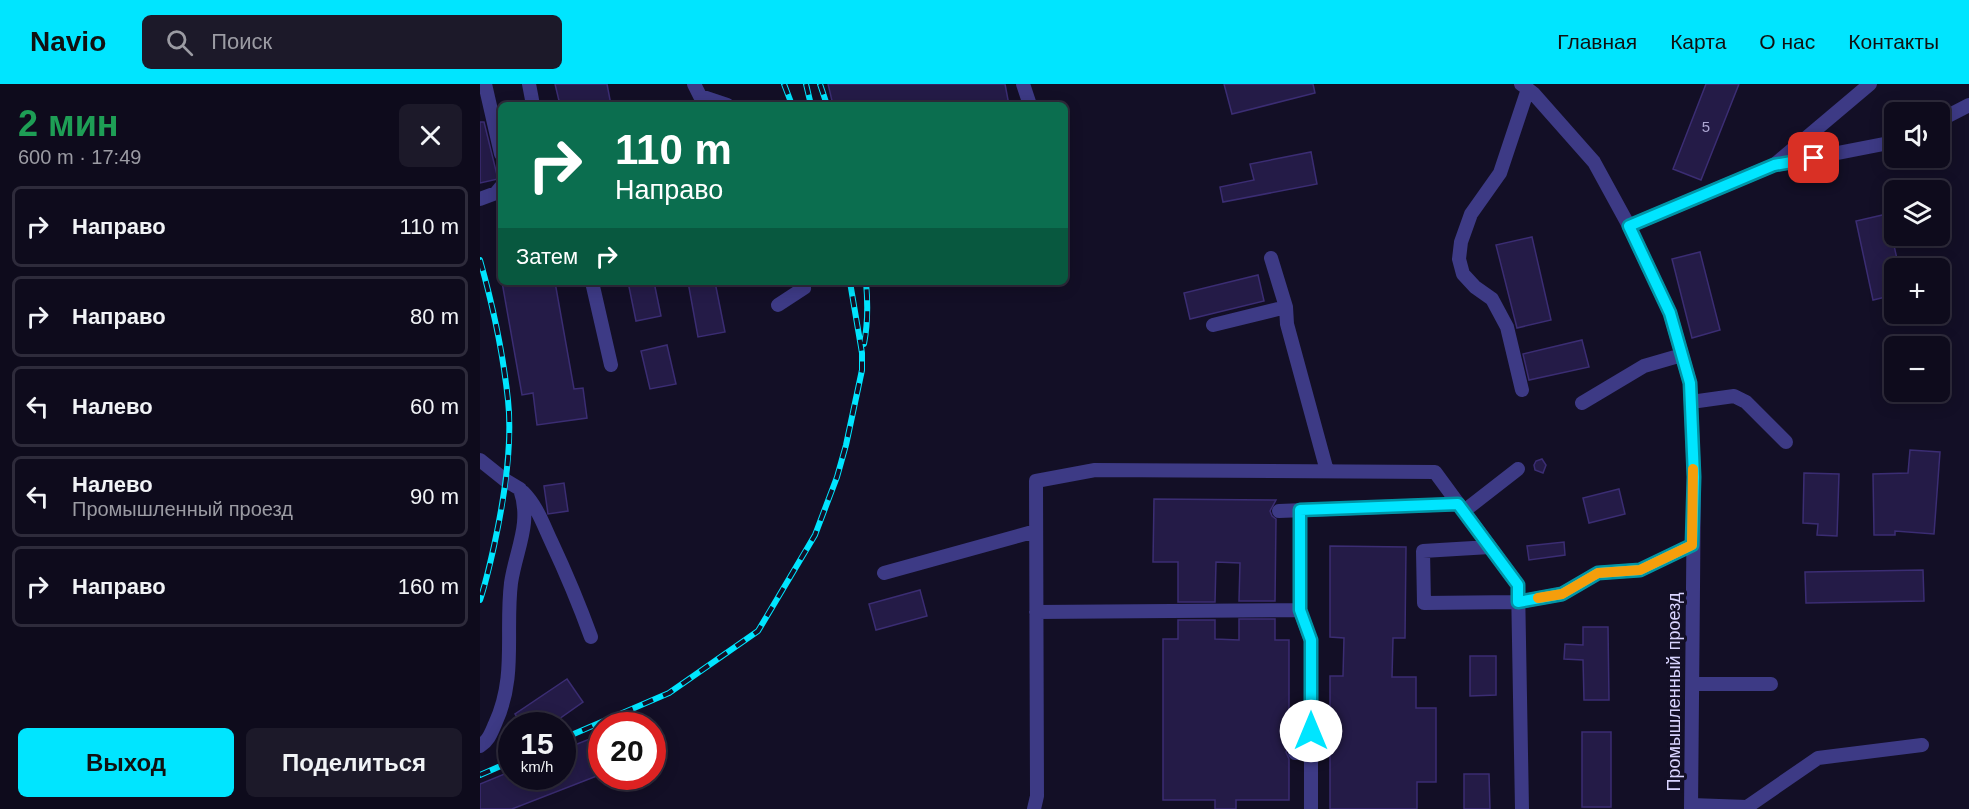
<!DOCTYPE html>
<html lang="ru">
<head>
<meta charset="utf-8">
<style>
  body { margin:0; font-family:Arial,sans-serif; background:#1c1929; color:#f1f3f6; height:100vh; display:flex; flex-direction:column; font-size:22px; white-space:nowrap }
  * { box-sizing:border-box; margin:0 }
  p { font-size:20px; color:#9b9ba3 }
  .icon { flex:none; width:33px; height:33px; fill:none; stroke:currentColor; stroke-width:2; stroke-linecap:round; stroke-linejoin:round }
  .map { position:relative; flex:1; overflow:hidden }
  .drawer { display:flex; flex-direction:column; background:#0e0b1c; width:480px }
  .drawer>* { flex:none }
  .banner { position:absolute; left:18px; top:18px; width:570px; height:183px; border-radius:9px; box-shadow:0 3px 15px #0003,0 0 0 2px #2e2b3b; background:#0b6e4f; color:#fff; overflow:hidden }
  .buttons { position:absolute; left:1404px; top:18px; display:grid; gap:12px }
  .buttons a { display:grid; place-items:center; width:66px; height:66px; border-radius:9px; background:#0e0b1c; box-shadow:0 3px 15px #0003,0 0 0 2px #2e2b3b; font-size:30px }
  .speed { position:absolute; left:18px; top:628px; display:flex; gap:12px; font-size:30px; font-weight:700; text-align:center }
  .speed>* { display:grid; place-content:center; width:78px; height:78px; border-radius:50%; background:#0e0b1c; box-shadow:0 3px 15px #0003,0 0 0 2px #2e2b3b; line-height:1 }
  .speed small { font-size:15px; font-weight:400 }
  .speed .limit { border:9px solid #d22; background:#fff; color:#111 }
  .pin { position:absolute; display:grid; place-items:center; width:51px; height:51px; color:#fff; margin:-26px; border-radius:12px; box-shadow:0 3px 9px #0006 }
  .me { position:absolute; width:66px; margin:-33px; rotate:0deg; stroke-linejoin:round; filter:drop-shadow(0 0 4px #0008) }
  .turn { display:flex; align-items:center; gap:21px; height:126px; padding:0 18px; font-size:27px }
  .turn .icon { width:78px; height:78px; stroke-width:2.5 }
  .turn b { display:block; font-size:42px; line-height:51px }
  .then { display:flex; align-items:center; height:57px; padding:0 18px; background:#0003; gap:12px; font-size:22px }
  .round { display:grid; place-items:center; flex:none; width:63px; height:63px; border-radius:9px; background:#1c1929 }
  .summary { display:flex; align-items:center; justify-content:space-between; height:102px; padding:0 18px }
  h1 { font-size:36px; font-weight:600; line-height:45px; color:#1e9e55 }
  .primary-button { display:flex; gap:12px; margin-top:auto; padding:12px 18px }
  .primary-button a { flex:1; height:69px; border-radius:9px; background:#00e5ff; color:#111; font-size:24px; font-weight:600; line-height:69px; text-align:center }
  .primary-button a+a { background:#1c1929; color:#f1f3f6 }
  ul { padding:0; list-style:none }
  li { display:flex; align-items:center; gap:18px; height:81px; margin:0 12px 9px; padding:0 6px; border:3px solid #2e2b3b; border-radius:9px }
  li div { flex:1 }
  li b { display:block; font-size:22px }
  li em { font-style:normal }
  header { display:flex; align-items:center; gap:36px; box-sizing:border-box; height:84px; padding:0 30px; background:#00e5ff; color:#111 }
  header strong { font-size:28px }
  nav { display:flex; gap:33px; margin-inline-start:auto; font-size:21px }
  .search { width:420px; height:54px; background:#1c1929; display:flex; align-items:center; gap:15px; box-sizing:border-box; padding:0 21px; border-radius:9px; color:#9b9ba3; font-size:22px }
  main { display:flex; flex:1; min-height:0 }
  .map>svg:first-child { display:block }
  .building { fill:#241b47; stroke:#3b2d73; stroke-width:1.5 }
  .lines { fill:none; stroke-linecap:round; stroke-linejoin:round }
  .minor { stroke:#3d3a85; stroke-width:14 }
  .rail-casing { stroke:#00e5ff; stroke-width:6 }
  .rail { stroke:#130f26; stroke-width:4; stroke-dasharray:11; stroke-linecap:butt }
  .route-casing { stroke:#0095a6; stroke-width:15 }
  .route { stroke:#00e5ff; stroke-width:10 }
  .slow { stroke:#f59e0b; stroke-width:10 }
  .labels { text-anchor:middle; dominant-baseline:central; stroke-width:6; stroke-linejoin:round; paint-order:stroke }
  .number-label { font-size:15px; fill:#aca6d1 }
  .street-label { font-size:18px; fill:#d9d4ff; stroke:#130f26 }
</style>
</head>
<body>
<header>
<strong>Navio</strong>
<div class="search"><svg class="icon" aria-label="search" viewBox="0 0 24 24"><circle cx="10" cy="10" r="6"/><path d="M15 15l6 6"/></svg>Поиск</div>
<nav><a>Главная</a><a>Карта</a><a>О нас</a><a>Контакты</a></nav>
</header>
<main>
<section class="drawer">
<div class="summary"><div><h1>2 мин</h1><p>600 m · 17:49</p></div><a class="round"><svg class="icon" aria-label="close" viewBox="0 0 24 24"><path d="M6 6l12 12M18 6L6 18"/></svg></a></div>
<ul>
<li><svg class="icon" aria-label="right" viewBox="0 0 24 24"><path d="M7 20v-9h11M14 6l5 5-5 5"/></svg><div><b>Направо</b></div><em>110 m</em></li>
<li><svg class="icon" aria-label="right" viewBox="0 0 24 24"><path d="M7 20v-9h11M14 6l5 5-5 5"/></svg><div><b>Направо</b></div><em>80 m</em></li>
<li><svg class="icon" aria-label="left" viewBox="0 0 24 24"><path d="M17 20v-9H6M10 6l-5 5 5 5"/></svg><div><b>Налево</b></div><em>60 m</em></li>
<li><svg class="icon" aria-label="left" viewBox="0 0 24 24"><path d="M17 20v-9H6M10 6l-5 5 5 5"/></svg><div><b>Налево</b><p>Промышленный проезд</p></div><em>90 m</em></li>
<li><svg class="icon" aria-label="right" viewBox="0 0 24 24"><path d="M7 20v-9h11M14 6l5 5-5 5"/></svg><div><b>Направо</b></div><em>160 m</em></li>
</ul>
<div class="primary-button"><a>Выход</a><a>Поделиться</a></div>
</section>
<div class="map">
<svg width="1489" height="725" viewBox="0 0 1489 725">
  <rect width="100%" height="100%" fill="#130f26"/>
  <path class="building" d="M 75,0 L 127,0 L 131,21 L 80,21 Z
    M 348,0 L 525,0 L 529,21 L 353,21 Z
    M 744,0 L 833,0 L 835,9 L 752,30 Z
    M 1226,0 L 1259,0 L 1221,96 L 1193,85 Z
    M 0,38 L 4,38 L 18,95 L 0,99 Z
    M 831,68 L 837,100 L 743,118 L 740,103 L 774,96 L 770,80 Z
    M 1407,130 L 1419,184 L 1414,184 L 1414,211 L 1393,216 L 1376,137 Z
    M 1052,153 L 1071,236 L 1037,244 L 1016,161 Z
    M 1220,168 L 1240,246 L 1212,254 L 1192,175 Z
    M 778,191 L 784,217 L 710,235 L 704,209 Z
    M 22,198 L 75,198 L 94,305 L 103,304 L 107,334 L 57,341 L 53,309 L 42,311 Z
    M 148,198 L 174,198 L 181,232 L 156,237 Z
    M 208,198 L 235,198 L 245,248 L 218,253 Z
    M 1102,256 L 1109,283 L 1049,296 L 1043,270 Z
    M 187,261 L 196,300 L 170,305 L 161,267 Z
    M 1430,366 L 1460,368 L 1454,450 L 1415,447 L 1415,451 L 1394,451 L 1393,390 L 1428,389 Z
    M 1062,375 L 1066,381 L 1063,389 L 1055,386 L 1054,381 L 1056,377 Z
    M 1324,389 L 1359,390 L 1357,452 L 1337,451 L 1338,440 L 1323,439 Z
    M 84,399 L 88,427 L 68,430 L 64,402 Z
    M 1139,405 L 1145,430 L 1109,439 L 1103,414 Z
    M 674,415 L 796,416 L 790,427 L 792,432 L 796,435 L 795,517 L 759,517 L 760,479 L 736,478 L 735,518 L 698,518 L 698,478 L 673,478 Z
    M 1084,458 L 1085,471 L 1049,476 L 1047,462 Z
    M 850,462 L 926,463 L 925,554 L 913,554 L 912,593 L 936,593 L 936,624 L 956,624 L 956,698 L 937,698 L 937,725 L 850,725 L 850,592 L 863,592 L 864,554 L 850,553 Z
    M 1443,486 L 1444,517 L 1326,519 L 1325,488 Z
    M 440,506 L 447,532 L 396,546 L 389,520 Z
    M 759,535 L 795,535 L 795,556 L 809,556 L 809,663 L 806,668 L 809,675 L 809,716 L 756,716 L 756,725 L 735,725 L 735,716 L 683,716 L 683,555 L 698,555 L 698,536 L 735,536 L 735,555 L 759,556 Z
    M 1103,543 L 1128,543 L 1129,616 L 1104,616 L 1103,576 L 1084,575 L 1085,560 L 1103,561 Z
    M 990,572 L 1016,572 L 1016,611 L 990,612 Z
    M 87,595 L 103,618 L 69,642 L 43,642 L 35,630 Z
    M 1102,648 L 1131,648 L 1131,723 L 1102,723 Z
    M 122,650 L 122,690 L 32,725 L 0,725 L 0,700 L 32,687 L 32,693 L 82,693 L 82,666 Z
    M 984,690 L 1009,690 L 1010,725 L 984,725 Z"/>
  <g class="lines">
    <path class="minor" d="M 5,0 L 21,70
      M 49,0 L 53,21
      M 214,0 L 220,12 L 247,21
      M 543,0 L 550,21
      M 1041,0 L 1053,9 L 1114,78 L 1149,142 L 1190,229 L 1210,299 L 1214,393 L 1211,725
      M 1460,36 L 1489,21
      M 1296,81 L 1414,58
      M 0,115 L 16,109 L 21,103
      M 1149,142 L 1294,81 L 1390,0
      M 791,174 L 806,223 L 807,240 L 847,387
      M 112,198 L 131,281
      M 298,221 L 324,204 L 322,198
      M 733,241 L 806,223
      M 1042,306 L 1027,243 L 1012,215 L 995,203 L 983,190 L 979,175 L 981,158 L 991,130 L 1020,89 L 1048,5
      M 1211,318 L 1254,312 L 1266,318 L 1306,358
      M 1102,319 L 1164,282 L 1202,271
      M 0,376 L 25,396 L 40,405 C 52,440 36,465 31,499 C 25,548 37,593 15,640 C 11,649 9,656 0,662
      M 43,408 C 57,422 63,440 71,457 C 86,489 99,520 111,553
      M 820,426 L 820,526 L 831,557 L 831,725
      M 799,427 L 978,420
      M 984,427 L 1038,385
      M 1010,463 L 943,467 L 944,519 L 1038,518 L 1082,510 L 1118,489 L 1160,486 L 1212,461
      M 404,489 L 556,447
      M 556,528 L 820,526
      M 1212,600 L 1291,600
      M 815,669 L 831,669
      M 1211,721 L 1267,723 L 1338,674 L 1442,661
      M 554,725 L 557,712 L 556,397 L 615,386 L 955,388 L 1038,501 L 1042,725"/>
    <g class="rail-casing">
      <path id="rail" d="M 304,0 L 312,21
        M 326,0 L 331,21
        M 340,0 L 347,21
        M 0,176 C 13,222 23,269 28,316 C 33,363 24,416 14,462 C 10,480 6,498 0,516
        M 384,260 C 388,239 388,220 386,198
        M 82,655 L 189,609 L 278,547 L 335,451 L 357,393 L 366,361 L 382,286 L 382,269 L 370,198
        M 0,691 L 32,677"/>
    </g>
    <use href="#rail" class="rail"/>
  </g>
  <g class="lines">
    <g class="route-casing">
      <path id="route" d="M 831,647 L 831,556 L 820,526 L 820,426 L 978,420 L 1038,501 L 1038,518 L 1082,510 L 1118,489 L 1160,486 L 1212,461 L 1214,393 L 1210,299 L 1190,229 L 1149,142 L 1294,81 L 1334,74"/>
    </g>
    <use href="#route" class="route"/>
    <path class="slow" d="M 1058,514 L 1082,510 L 1118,489 L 1160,486 L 1212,461 L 1213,385"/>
  </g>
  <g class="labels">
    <g class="number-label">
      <text x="1226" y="42">5</text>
    </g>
    <g class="street-label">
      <text transform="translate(1194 608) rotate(-90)">Промышленный проезд</text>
    </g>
  </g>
</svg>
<div class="buttons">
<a><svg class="icon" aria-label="sound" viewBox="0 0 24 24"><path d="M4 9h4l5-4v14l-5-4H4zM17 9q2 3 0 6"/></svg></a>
<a><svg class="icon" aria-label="layers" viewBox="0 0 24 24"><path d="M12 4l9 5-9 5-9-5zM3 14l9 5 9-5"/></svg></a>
<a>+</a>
<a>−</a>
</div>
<div class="speed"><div>15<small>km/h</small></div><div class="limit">20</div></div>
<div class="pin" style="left:1334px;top:74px;background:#d93025"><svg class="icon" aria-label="arrive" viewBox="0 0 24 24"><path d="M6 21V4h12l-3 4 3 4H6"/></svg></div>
<svg class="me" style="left:831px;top:647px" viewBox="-20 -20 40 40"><circle r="19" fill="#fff"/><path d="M0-13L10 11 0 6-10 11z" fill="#00e5ff"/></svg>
<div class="banner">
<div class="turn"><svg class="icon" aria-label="right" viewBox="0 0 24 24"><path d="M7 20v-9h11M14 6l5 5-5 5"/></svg><div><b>110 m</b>Направо</div></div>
<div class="then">Затем<svg class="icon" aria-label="right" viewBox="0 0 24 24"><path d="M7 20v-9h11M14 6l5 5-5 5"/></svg></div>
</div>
</div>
</main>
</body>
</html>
